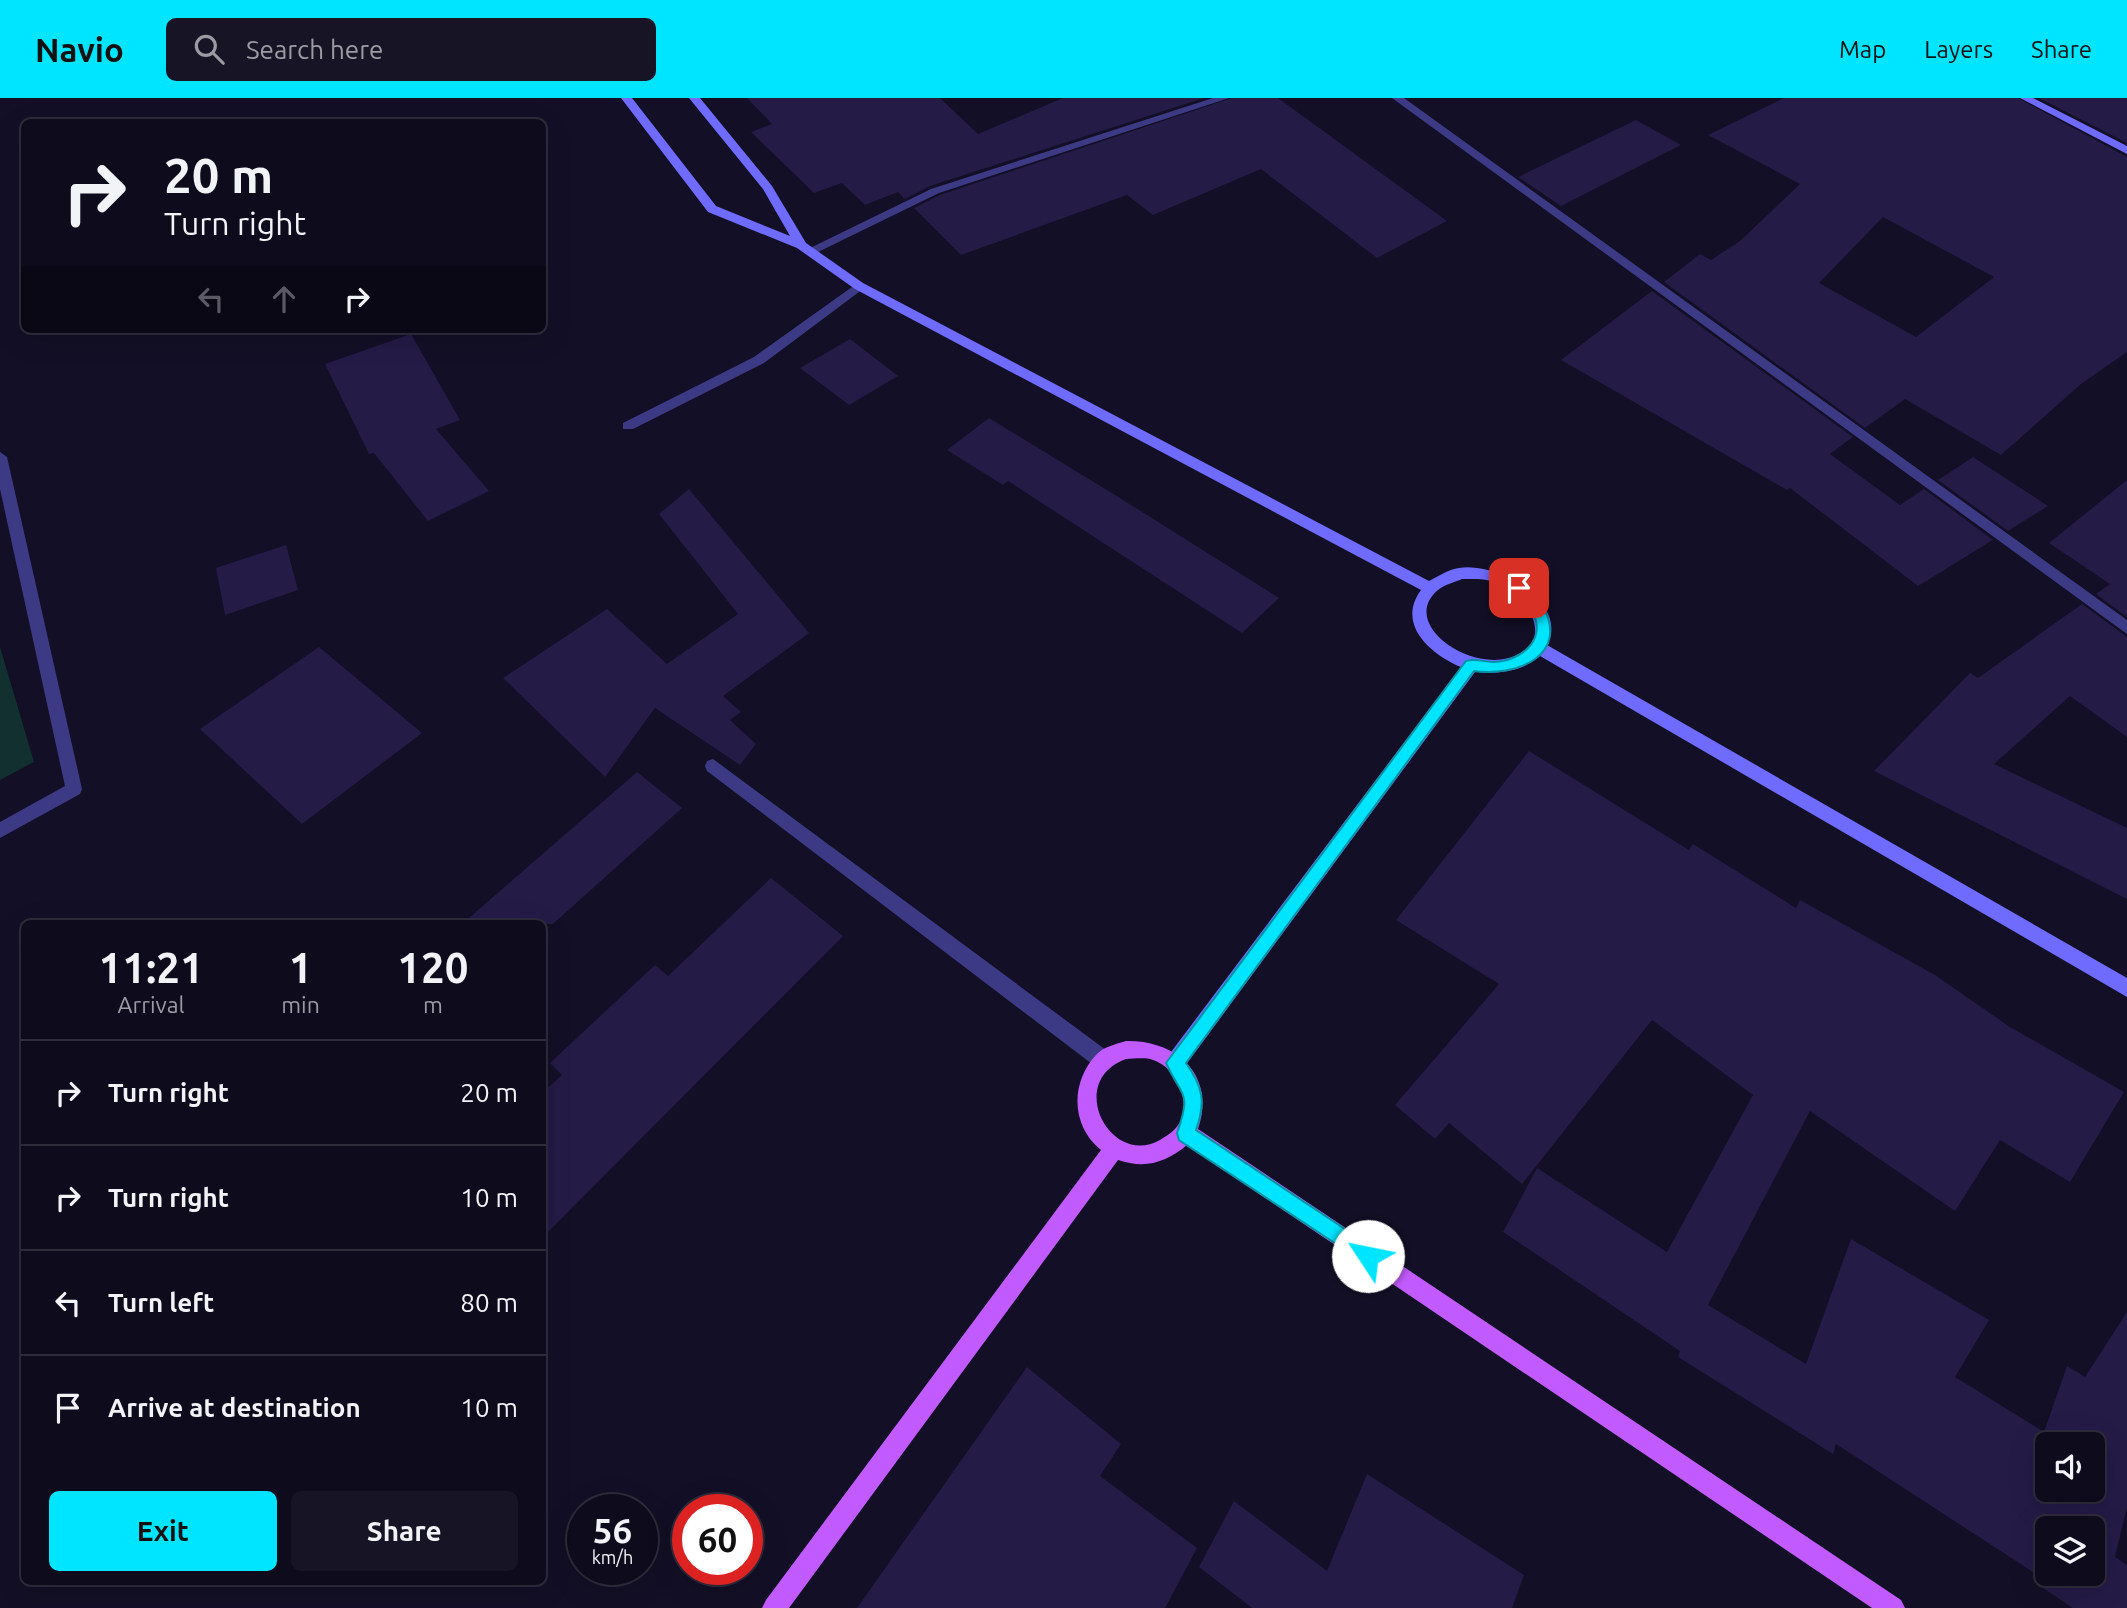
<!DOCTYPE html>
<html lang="en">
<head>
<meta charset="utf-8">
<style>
  body { margin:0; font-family:Ubuntu,sans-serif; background:#171425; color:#f1f3f6; height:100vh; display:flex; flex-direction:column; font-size:26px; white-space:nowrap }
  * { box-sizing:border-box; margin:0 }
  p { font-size:23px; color:#9b9ba3 }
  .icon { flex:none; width:38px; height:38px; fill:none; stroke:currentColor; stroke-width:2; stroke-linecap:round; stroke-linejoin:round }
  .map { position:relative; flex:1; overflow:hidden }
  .drawer { position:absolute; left:21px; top:822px; width:525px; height:665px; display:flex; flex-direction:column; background:#0e0b1c; border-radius:10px; box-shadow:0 7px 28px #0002,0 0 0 2px #2e2b3b }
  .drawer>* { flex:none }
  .banner { position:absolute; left:21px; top:21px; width:525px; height:214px; border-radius:10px; box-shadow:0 7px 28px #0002,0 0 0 2px #2e2b3b; background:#0e0b1c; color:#f1f3f6; overflow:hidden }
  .fabs { position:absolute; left:2035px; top:1334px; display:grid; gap:14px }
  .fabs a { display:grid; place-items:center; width:70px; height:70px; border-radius:10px; background:#0e0b1c; box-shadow:0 7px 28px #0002,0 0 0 2px #2e2b3b; font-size:35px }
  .speed { position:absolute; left:567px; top:1396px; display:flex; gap:14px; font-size:35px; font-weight:700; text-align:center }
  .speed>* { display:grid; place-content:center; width:91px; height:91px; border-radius:50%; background:#0e0b1c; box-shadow:0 7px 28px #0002,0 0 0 2px #2e2b3b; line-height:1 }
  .speed small { font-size:18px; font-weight:400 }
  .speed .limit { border:10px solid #d22; background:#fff; color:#111 }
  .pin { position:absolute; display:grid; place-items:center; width:60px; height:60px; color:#fff; margin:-30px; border-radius:14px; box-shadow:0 4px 10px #0006 }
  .me { position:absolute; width:77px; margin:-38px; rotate:304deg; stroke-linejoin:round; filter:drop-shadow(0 0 5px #0008) }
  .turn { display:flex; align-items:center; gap:24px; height:147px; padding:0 28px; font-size:32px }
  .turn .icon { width:91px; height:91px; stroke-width:2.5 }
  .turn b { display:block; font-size:49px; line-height:60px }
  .lanes { display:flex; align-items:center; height:66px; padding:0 28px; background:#0003; justify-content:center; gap:35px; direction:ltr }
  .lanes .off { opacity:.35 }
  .eta { display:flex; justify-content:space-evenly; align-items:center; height:119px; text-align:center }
  .eta b { font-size:42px; font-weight:700; line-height:49px }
  .button { display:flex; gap:14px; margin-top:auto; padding:14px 28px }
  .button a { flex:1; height:80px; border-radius:10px; background:#00e5ff; color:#111; font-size:28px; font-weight:700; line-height:80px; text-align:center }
  .button a+a { background:#171425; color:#f1f3f6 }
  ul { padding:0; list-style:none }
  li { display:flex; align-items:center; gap:21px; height:105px; padding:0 28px; border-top:2px solid #2e2b3b }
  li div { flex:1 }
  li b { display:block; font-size:26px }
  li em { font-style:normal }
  header { display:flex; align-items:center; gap:42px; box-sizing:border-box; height:98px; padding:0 35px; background:#00e5ff; color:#111 }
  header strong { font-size:33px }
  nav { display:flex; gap:38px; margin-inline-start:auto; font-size:24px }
  .search { width:490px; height:63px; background:#171425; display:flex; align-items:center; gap:18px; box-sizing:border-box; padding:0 24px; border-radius:10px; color:#9b9ba3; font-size:26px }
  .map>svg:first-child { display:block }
  .green { fill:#12302f }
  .building { fill:#241b47; fill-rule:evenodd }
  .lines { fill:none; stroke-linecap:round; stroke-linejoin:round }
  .lane { fill:#3d3a85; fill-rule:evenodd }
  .street { fill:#3d3a85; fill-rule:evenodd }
  .secondary { fill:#6f6bff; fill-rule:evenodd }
  .primary { fill:#c25bff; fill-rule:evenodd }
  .route { fill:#00e5ff; stroke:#0095a6; stroke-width:2 }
</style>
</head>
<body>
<header>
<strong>Navio</strong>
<div class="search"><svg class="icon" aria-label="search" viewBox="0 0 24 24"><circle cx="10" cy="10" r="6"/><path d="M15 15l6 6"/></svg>Search here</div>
<nav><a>Map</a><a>Layers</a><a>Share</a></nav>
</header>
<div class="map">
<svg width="2127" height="1510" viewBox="0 0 2127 1510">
  <rect width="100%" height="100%" fill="#130f26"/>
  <path class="green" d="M 0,549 L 34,664 L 0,682 Z"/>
  <path class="building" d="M 747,0 L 940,0 L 978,36 L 1063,0 L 1204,0 L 930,88 L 905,101 L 898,94 L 865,107 L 842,85 L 814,95 L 751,34 L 772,26 Z
    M 1232,0 L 1278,0 L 1447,123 L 1377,160 L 1261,71 L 1153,117 L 1127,97 L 961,157 L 914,110 L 940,97 Z
    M 1784,0 L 2018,0 L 2127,59 L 2127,254 L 2081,286 L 2001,357 L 1905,301 L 1865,330 L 1664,184 L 1700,156 L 1711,162 L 1740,143 L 1800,86 L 1708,37 ZM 1883,119 L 1994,179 L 1916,239 L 1819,185 Z
    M 2039,0 L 2127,0 L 2127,45 Z
    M 1636,22 L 1681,47 L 1561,108 L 1518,79 Z
    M 1652,193 L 1853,339 L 1830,356 L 1900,407 L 1924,391 L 1993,442 L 1918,488 L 1790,390 L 1787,392 L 1561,262 Z
    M 411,236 L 460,322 L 436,331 L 489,393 L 428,423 L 374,355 L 369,356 L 325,266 Z
    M 850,241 L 898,278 L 849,307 L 800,270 Z
    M 989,320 L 1120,400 L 1279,500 L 1242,535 L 1008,383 L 1003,387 L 947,352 Z
    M 1973,359 L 2048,408 L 2008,433 L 1938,382 Z
    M 2127,382 L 2127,519 L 2096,496 L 2110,486 L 2049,445 Z
    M 689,391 L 809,535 L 723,598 L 741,614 L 730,622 L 756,646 L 740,667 L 655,610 L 605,679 L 503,580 L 607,511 L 667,566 L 738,516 L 659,416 Z
    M 286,447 L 298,492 L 225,517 L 216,470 Z
    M 2082,506 L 2127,539 L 2127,639 L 2070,598 L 1994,666 L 2127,730 L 2127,801 L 1874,673 L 1970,575 L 1978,580 Z
    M 319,549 L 422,635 L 302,726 L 200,631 Z
    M 1529,653 L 1689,752 L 1693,746 L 1796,810 L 1800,802 L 1935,877 L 2010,929 L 2124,994 L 2070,1084 L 2000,1042 L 1955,1113 L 1810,1013 L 1708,1207 L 1806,1266 L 1851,1141 L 1989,1222 L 1955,1279 L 2044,1334 L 2067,1268 L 2085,1279 L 2127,1214 L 2127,1409 L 2115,1459 L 2127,1467 L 2127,1510 L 2073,1510 L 2034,1484 L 2036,1476 L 1836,1346 L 1833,1356 L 1678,1259 L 1680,1253 L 1503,1134 L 1537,1070 L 1667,1154 L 1753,997 L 1652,922 L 1522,1086 L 1449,1025 L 1435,1041 L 1395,1007 L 1499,886 L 1396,822 ZM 2048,1346 L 2093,1346 L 2093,1391 L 2048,1391 ZM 2048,1430 L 2093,1430 L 2093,1475 L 2048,1475 Z
    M 637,674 L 682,710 L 553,826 L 462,826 Z
    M 771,780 L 843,838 L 542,1140 L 542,995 L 562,977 L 550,965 L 655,867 L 668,878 Z
    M 1027,1269 L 1121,1346 L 1100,1378 L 1197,1450 L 1165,1510 L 857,1510 Z
    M 1367,1376 L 1524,1477 L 1512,1510 L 1252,1510 L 1199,1469 L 1234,1403 L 1327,1473 Z"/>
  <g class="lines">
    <path class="lane" d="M 859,184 L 863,185 L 863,191 L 764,265 L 633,331 L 623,331 L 623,325 L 754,259 Z"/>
    <path class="street" d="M 1213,0 L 1229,0 L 939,95 L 816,155 L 812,156 L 806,152 L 931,91 Z
      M 1392,0 L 1404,0 L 2127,522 L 2127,536 Z
      M 0,354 L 7,359 L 82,691 L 80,696 L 0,740 L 0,724 L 65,688 L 0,391 Z
      M 713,661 L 1110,955 L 1113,962 L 1110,969 L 1103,971 L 1096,969 L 707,673 L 705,668 L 707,663 Z"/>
    <path class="secondary" d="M 621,0 L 632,0 L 716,108 L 790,138 L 763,91 L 689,0 L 700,0 L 772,88 L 806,145 L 863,185 L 1429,483 C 1439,478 1449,471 1459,470 C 1496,463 1570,504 1547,547 L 2127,880 L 2127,899 L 1540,558 C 1521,574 1499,576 1475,574 L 1182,972 L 1175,974 L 1168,972 L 1165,965 L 1168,958 L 1461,569 C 1430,556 1396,526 1421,492 L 855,191 L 797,150 L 708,114 ZM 1462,481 C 1472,481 1484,480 1494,484 C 1517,492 1553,530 1525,552 C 1483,585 1395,528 1438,492 C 1444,487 1455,484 1462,481 Z
      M 2020,0 L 2033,0 L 2127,48 L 2127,56 Z"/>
    <path class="primary" d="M 1126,943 C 1178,942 1216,978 1198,1031 L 1901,1502 L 1905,1510 L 1872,1510 L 1187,1047 C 1165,1065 1145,1071 1118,1062 L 789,1510 L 762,1510 L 766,1502 L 1101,1052 C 1071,1028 1070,985 1096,957 C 1103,949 1116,946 1126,943 ZM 1126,961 C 1134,961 1145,959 1153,962 C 1177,970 1191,1002 1180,1024 C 1176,1032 1168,1037 1160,1042 C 1110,1070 1065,983 1126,961 Z"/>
  </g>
  <path class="route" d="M 1519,485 C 1529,488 1537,498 1542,507 C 1571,557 1517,579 1474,573 L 1186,965 C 1203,989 1206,1004 1196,1032 L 1375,1151 L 1378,1158 L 1375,1165 L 1368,1167 L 1179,1042 L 1177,1035 C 1192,993 1182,1000 1166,965 L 1466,563 C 1475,560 1483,564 1493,564 C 1519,564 1547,543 1533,515 C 1528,505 1518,499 1512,490 Z"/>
</svg>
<div class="fabs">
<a><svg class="icon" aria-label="sound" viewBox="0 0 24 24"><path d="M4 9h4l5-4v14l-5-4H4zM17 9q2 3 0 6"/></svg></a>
<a><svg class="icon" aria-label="layers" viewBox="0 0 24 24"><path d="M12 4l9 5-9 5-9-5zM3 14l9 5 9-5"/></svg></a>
</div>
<div class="speed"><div>56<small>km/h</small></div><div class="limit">60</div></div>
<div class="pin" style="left:1519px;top:490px;background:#d93025"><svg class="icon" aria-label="arrive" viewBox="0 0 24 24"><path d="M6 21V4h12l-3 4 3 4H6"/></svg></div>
<svg class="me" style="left:1368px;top:1158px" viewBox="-20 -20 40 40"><circle r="19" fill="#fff"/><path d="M0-13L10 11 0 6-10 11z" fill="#00e5ff"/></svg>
<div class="banner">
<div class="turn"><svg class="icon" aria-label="right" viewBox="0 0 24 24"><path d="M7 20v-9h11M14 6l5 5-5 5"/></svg><div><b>20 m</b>Turn right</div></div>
<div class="lanes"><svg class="icon off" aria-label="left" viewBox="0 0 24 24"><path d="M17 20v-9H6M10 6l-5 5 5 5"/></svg><svg class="icon off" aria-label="ahead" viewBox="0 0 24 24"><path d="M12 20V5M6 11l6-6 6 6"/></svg><svg class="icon" aria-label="right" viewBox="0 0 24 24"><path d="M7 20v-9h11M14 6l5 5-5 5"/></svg></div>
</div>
<section class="drawer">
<div class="eta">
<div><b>11:21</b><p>Arrival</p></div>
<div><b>1</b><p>min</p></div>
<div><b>120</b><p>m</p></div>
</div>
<ul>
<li><svg class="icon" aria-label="right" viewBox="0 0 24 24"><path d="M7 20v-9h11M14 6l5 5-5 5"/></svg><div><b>Turn right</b></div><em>20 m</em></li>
<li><svg class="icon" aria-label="right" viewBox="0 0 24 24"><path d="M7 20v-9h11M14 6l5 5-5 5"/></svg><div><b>Turn right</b></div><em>10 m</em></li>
<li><svg class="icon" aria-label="left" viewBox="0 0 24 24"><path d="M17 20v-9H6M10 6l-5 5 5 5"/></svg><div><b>Turn left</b></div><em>80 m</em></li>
<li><svg class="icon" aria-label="arrive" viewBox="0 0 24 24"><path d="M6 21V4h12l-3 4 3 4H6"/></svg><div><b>Arrive at destination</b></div><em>10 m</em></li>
</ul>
<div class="button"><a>Exit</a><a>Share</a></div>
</section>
</div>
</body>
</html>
